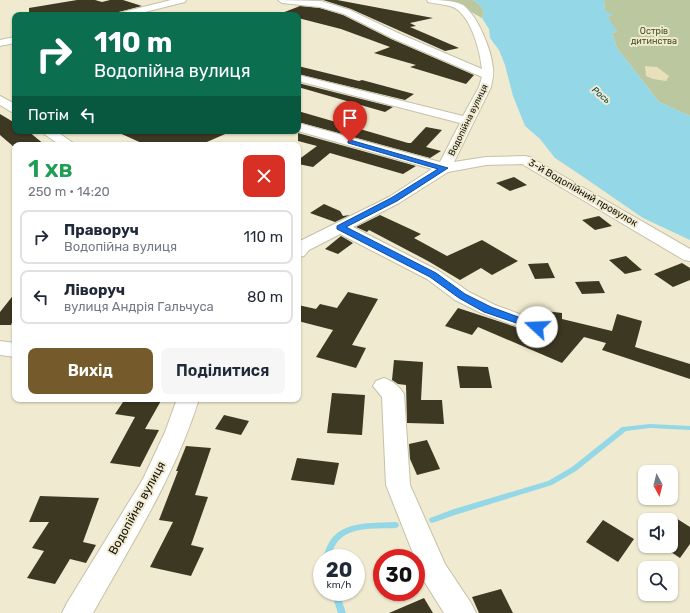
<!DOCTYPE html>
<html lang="uk">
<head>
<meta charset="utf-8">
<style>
  body { margin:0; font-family:Rubik,sans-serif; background:#f6f6f7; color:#1f2937; height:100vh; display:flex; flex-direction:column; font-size:15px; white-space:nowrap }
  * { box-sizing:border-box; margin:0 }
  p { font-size:13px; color:#747a83 }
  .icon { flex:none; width:22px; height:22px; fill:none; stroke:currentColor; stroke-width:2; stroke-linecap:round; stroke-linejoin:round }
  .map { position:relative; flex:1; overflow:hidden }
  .drawer { position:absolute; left:12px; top:142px; width:289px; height:260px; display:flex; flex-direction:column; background:#fff; border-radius:8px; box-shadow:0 1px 3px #0004 }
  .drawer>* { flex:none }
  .hud { position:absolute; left:12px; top:12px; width:289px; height:122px; border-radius:8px; box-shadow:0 1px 3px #0004; background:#0b6e4f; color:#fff; overflow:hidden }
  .needle { width:26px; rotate:173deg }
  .controls { position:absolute; left:638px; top:465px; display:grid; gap:8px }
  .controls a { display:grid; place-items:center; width:40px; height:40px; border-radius:8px; background:#fff; box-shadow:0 1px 3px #0004; font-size:20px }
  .speed { position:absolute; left:313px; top:549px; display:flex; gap:8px; font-size:20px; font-weight:700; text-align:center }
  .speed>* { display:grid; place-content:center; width:52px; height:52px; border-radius:50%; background:#fff; box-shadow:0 1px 3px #0004; line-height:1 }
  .speed small { font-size:10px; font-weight:400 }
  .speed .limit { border:6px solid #d22; background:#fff; color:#111 }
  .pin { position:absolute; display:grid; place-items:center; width:34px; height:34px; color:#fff; margin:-41px -17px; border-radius:50% 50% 50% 0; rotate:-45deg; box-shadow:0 0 4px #0007 }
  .pin .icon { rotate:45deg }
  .me { position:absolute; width:44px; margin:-22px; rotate:290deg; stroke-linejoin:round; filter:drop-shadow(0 0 3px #0008) }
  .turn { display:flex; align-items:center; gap:14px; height:84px; padding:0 16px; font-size:18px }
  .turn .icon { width:52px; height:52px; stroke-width:2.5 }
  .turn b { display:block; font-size:28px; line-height:34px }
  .then { display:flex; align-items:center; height:38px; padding:0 16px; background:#0003; gap:8px; font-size:15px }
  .round { display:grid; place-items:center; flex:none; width:42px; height:42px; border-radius:8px; background:#f6f6f7 }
  .head { display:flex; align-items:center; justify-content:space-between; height:68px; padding:0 16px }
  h1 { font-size:24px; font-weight:600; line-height:30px; color:#1e9e55 }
  .cta { display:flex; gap:8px; margin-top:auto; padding:8px 16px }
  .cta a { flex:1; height:46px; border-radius:8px; background:#755b2c; color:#fff; font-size:16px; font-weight:600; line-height:46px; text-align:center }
  .cta a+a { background:#f6f6f7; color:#1f2937 }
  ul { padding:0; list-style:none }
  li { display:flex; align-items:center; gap:12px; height:54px; margin:0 8px 6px; padding:0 8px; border:2px solid #e0e1e3; border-radius:8px }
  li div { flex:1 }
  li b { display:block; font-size:15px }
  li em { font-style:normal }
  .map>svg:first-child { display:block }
  .green { fill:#bac79f }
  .sand { fill:#e9e0bb }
  .water { fill:#94d8e7 }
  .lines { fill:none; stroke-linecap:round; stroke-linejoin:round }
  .stream { fill:#94d8e7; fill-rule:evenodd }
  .building { fill:#3c3822 }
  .minor-casing { stroke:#c5c1a8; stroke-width:2 }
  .minor { fill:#fff; fill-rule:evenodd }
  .route { fill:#1a73e8; stroke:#114b97 }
  .labels { text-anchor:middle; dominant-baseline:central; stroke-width:4; stroke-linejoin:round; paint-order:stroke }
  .far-park-label { font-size:9px; fill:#414f17; stroke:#efead0 }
  .far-water-label { font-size:9px; font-style:italic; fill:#00414c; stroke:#efead0 }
  .far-street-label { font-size:9px; fill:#141209; stroke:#efead0 }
  .street-label { font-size:10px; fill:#141209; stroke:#efead0 }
  .near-street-label { font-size:12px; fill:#141209; stroke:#efead0 }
</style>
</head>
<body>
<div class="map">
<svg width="690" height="613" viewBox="0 0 690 613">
  <rect width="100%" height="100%" fill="#efead0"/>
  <path class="green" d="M 438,0 L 473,0 L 478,3 L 484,11 L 482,18 L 457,4 Z
    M 604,0 L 690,0 L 690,116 L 659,102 L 617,48 L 612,33 L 617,32 L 607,17 L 612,15 L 605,11 Z"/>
  <path class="sand" d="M 645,66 L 657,67 L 669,76 L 666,81 L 653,79 L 646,76 Z"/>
  <path class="water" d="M 473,0 L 604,0 L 605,11 L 613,15 L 608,17 C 610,23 614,25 617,32 L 612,33 L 617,48 L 659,102 L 690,116 L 690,240 L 643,218 L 582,176 L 555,158 L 540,139 L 525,126 L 513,96 L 505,65 L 499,50 L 490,38 L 489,29 L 482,18 L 484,11 L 478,3 Z"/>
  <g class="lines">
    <path class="stream" d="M 650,424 L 690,426 L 690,430 L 650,428 L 626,431 L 576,471 L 552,485 L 455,515 L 432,523 L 430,522 L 429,520 L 430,518 L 454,509 L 548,481 L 572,467 L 622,427 Z
      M 396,522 L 398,523 L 399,525 L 398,527 L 396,528 C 378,529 351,526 338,541 C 334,546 332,552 330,558 L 322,558 C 326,550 328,542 334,536 C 348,521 377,523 396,522 Z
      M 331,592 L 339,592 L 346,613 L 338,613 Z"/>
  </g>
  <path class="building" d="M 77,0 L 95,0 L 102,2 L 110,0 L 123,0 L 142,6 L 119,12 L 114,15 L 29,15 L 29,8 Z
    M 323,0 L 337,0 L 433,18 L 410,23 L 416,26 L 410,27 L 459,48 L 445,51 L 351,9 Z
    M 300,6 L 320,8 L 343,15 L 391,39 L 474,75 L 466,84 L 410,67 L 416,65 L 374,53 L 390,47 L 341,29 L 298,18 L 298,15 L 282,13 Z
    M 298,66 L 359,81 L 362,80 L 414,94 L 405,100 L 298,74 Z
    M 298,83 L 393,107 L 385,112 L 298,87 Z
    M 298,111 L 408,143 L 411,143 L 426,127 L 442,130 L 426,147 L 441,151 L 430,158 L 298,122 Z
    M 0,114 L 15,123 L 15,131 L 28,131 L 45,145 L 15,145 L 14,147 L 0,135 Z
    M 115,131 L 232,131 L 200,145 L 146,145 Z
    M 298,133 L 416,166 L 403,174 L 330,153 L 313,167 L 298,164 L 298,160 L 317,146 L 298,141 Z
    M 514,177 L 527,185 L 510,191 L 496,183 Z
    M 324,204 L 340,211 L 343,216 L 350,215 L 335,222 L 310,213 Z
    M 380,215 L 421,234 L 414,238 L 447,256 L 482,240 L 518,261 L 492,275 L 481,268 L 460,280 L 428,261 L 369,230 L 367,232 L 356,227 Z
    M 599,216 L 612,226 L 595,230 L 582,220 Z
    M 341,236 L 353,243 L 338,254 L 325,249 Z
    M 626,256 L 642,270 L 625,274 L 609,260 Z
    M 548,263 L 555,278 L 535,279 L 528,264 Z
    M 682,263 L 690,268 L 690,280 L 673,287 L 654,274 Z
    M 599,281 L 605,293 L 582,294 L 575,282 Z
    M 348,292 L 378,299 L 352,345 L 366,348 L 356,368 L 316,357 L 333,330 L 298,321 L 298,305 L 316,309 L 320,304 L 337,308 Z
    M 15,293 L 15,316 L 11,325 L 0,325 L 0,312 Z
    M 458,308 L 537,334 L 544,332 L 548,327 L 545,322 L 529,316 L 529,309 L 562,313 L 562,319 L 612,331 L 617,314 L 642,321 L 635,347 L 690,364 L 690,379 L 602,350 L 606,343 L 584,337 L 562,363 L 478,327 L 472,335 L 445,326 Z
    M 394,360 L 423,362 L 421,400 L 442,400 L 444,424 L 407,423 L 406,385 L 398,384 L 392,380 Z
    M 457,366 L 488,367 L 492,388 L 460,388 Z
    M 332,393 L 365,395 L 362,435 L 327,433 Z
    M 125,399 L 162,399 L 145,429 L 159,430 L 140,467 L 110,463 L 135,417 L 115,414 Z
    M 224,415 L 249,421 L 241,435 L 215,429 Z
    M 427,440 L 440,469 L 417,475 L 410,459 L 409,444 Z
    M 186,446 L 211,448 L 195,495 L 208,497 L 191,545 L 204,548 L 191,576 L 150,567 L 173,522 L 159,520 L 178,471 L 176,471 Z
    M 297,458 L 339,463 L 334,485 L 291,480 Z
    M 40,496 L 99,498 L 83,542 L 96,545 L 86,563 L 70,559 L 55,584 L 27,578 L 44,551 L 32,548 L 49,522 L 29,522 Z
    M 671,515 L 690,527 L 690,544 L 680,558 L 671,552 Z
    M 603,520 L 634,539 L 618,562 L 586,542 Z
    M 501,589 L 513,613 L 479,613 L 472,597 Z
    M 424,598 L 433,613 L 389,613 Z"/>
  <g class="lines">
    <g class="minor-casing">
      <path id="minor" d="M 171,0 L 186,0 L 185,2 L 133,15 L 117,15 L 119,13 Z
        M 278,0 L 321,1 L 350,10 L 400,34 L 482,69 C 480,51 471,15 453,7 C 445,4 436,4 428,2 L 427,0 C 439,0 452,0 463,5 C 478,16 492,51 493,69 C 494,75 492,81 491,87 L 454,162 L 486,157 L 525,156 L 530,157 L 690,249 L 690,261 L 684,260 L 522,164 L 486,165 L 448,172 L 399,203 L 353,227 L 439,271 L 469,292 L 495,305 L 544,323 L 547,327 L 544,331 L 537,333 L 530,331 L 481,313 L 455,300 L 427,279 L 340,234 L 309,250 L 304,256 L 298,257 L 298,242 L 389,197 L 432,169 L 298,131 L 298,123 L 440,162 L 460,123 L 298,81 L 298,75 L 463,116 L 479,87 L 482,77 L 392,38 L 344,14 L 320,7 L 282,3 Z
        M 15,37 L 15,43 L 0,46 L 0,40 Z
        M 0,96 L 15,104 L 15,114 L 0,105 Z
        M 40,131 L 56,131 L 76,145 L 60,145 Z
        M 0,341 L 15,343 L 15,357 L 0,355 Z
        M 384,378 C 393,381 399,386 404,394 L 410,485 L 445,564 L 471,603 L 476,613 L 444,613 L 424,581 L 386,485 L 382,397 L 373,386 L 376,381 Z
        M 177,399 L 199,399 C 175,476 132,543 93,613 L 62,613 L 67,603 L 143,479 L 165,432 Z"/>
    </g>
    <use href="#minor" class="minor"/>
  </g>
  <path class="route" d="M 350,140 L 448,168 L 397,201 L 346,227 L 436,273 L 465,294 L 491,307 L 540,325 L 542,327 L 540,329 L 534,329 L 484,312 L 459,298 L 430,277 L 337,229 L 337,226 L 391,198 L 438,169 L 348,143 L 348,141 Z"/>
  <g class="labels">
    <g class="far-park-label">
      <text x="654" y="31">Острів<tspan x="654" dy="10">дитинства</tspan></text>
    </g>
    <g class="far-water-label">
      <text transform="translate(601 95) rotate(40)">Рось</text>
    </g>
    <g class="far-street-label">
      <text transform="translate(468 120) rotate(-64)">Водопійна вулиця</text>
    </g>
    <g class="street-label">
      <text transform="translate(583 193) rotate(30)">3-й Водопійний провулок</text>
    </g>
    <g class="near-street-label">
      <text transform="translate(137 508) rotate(-61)">Водопійна вулиця</text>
    </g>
  </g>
</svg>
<div class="controls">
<a><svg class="needle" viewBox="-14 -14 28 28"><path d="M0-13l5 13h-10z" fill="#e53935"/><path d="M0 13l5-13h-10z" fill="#747a83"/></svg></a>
<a><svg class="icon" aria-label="sound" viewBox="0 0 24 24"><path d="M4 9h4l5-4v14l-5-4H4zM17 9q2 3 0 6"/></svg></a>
<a><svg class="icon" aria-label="search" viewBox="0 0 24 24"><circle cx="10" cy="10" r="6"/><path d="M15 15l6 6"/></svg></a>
</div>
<div class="speed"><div>20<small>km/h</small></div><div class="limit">30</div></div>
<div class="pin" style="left:350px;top:142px;background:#d93025"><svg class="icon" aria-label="arrive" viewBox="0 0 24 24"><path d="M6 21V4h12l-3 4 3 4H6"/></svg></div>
<svg class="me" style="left:537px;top:327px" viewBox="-20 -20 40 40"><circle r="19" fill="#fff"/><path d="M0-13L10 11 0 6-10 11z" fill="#1a73e8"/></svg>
<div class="hud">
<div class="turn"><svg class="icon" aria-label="right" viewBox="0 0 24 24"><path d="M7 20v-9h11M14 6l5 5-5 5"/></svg><div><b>110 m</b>Водопійна вулиця</div></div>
<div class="then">Потім<svg class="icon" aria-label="left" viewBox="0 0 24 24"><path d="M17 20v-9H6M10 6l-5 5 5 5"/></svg></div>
</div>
<section class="drawer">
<div class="head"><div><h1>1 хв</h1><p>250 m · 14:20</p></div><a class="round" style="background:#d93025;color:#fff"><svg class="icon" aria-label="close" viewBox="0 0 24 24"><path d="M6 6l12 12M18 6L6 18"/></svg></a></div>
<ul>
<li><svg class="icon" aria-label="right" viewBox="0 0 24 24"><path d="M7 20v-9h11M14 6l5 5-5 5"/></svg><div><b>Праворуч</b><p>Водопійна вулиця</p></div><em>110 m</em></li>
<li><svg class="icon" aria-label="left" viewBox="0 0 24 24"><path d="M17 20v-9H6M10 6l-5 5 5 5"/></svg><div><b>Ліворуч</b><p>вулиця Андрія Гальчуса</p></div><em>80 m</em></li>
</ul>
<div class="cta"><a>Вихід</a><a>Поділитися</a></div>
</section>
</div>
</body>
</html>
